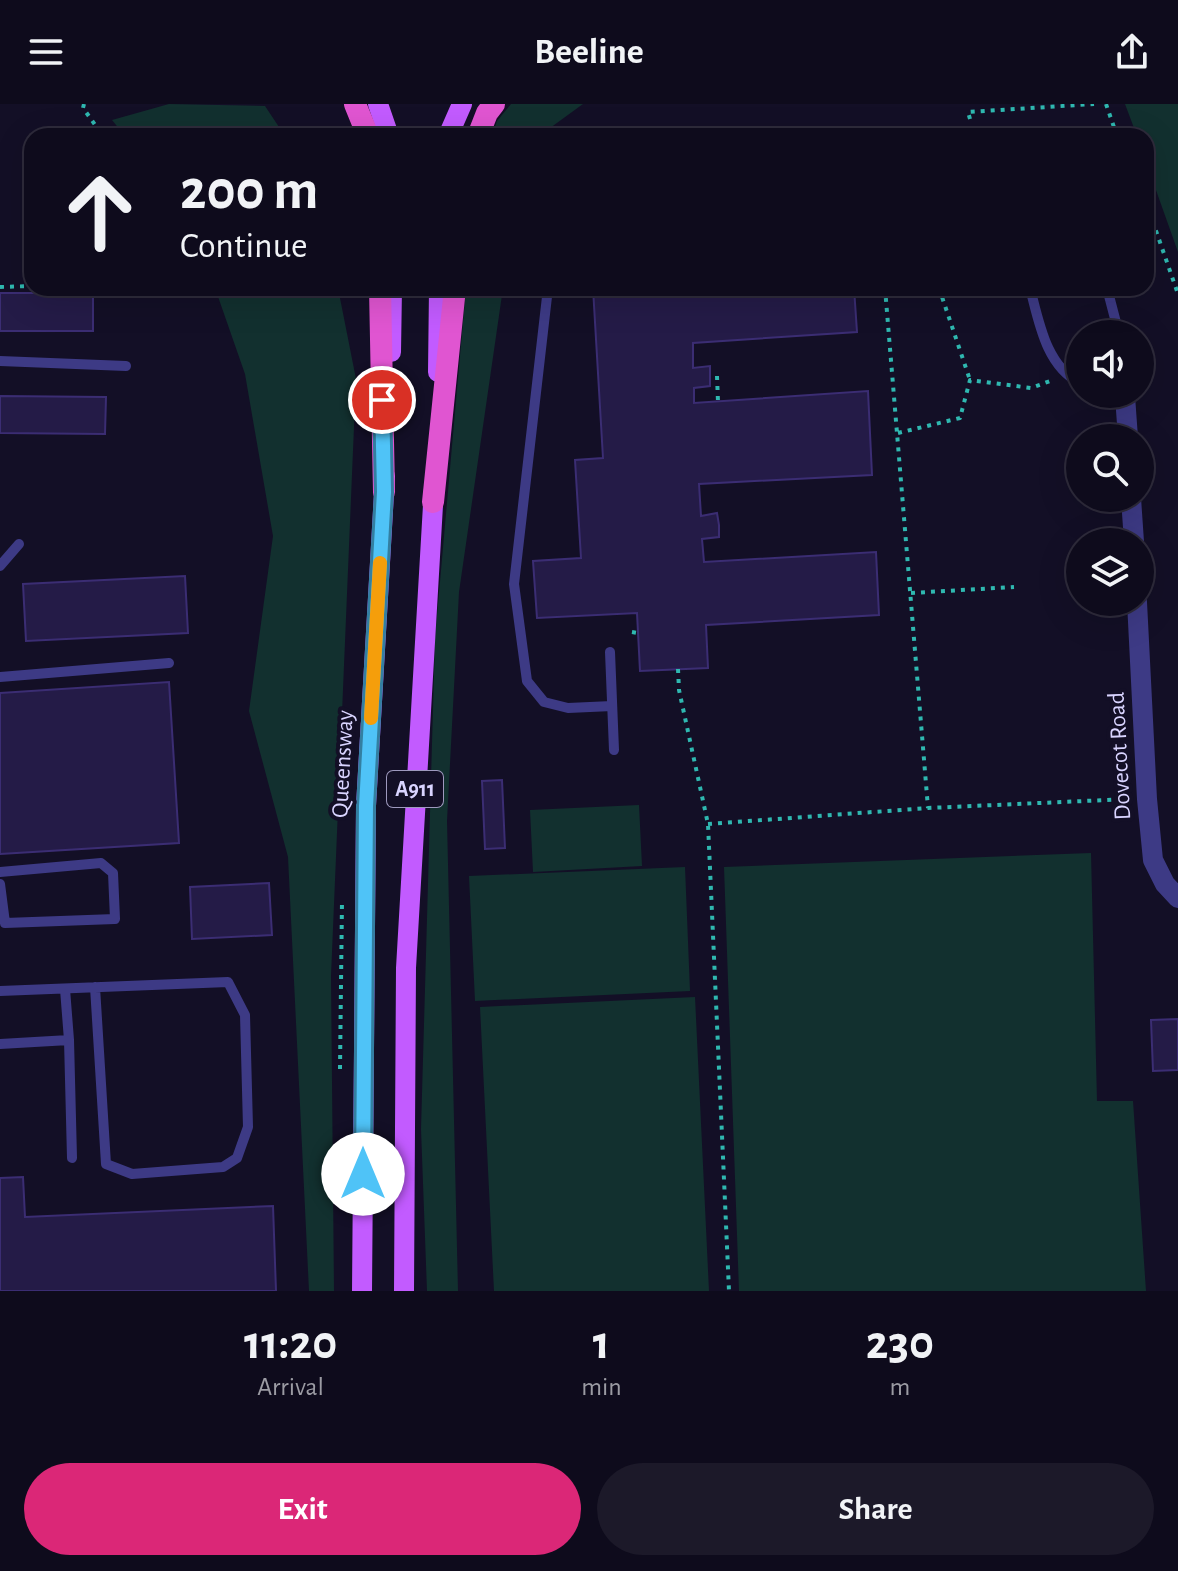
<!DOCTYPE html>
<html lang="en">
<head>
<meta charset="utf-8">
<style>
  body { margin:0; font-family:"Alegreya Sans",sans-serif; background:#1c1929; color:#f1f3f6; height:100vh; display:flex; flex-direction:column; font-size:30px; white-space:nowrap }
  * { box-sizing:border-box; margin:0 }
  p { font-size:26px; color:#9b9ba3 }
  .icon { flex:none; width:44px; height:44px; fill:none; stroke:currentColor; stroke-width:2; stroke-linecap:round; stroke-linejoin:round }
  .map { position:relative; height:1187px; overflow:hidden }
  .side { display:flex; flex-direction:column; background:#0e0b1c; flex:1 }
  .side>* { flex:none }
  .guide { position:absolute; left:24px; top:24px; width:1130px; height:168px; border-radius:24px; box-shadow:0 8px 32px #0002,0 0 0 2px #2e2b3b; background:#0e0b1c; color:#f1f3f6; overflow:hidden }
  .tools { position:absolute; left:1066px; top:216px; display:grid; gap:16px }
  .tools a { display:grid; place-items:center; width:88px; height:88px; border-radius:50%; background:#0e0b1c; box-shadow:0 8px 32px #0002,0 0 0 2px #2e2b3b; font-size:40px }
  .pin { position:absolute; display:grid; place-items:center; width:68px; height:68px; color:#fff; margin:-34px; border:4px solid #fff; border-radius:50%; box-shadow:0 2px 8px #0007 }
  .me { position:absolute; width:88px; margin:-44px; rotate:0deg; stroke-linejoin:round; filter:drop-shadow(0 0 6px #0008) }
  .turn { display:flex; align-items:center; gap:28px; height:168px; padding:0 24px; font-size:36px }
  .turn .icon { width:104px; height:104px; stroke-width:2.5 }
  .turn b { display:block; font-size:56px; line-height:68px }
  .eta { display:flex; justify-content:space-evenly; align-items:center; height:136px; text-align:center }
  .eta b { font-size:48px; font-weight:700; line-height:56px }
  .primary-button { display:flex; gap:16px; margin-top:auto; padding:16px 24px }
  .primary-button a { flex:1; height:92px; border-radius:48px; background:#db2777; color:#fff; font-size:32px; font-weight:700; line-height:92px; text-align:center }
  .primary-button a+a { background:#1c1929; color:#f1f3f6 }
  header { display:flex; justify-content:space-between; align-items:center; height:104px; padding:0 24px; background:#0e0b1c; font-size:36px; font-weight:700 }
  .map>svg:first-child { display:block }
  .green { fill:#12302f }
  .building { fill:#241b47; stroke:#3b2d73; stroke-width:2 }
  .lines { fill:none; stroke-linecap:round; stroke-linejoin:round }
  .path { stroke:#2fb8b0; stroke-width:4; stroke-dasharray:4 6; stroke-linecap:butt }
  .service { stroke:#3d3a85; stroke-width:10 }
  .minor { stroke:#3d3a85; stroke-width:20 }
  .primary { stroke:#c25bff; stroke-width:20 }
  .trunk { stroke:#e055d1; stroke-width:22 }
  .route-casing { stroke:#337fa1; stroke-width:20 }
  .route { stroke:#4fc3f7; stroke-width:14 }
  .slow { stroke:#f59e0b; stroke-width:14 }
  .labels { text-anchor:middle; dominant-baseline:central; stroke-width:8; stroke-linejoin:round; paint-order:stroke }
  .shield { fill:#130f26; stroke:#9e99be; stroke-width:2 }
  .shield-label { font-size:22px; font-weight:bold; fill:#d9d4ff }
  .street-label { font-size:24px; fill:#d9d4ff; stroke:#130f26 }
</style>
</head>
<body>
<header><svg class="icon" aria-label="menu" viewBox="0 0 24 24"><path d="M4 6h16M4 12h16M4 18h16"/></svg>Beeline<svg class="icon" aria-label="share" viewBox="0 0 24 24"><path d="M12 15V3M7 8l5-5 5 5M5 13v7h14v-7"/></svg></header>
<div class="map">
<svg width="1178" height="1187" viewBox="0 0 1178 1187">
  <rect width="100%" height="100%" fill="#130f26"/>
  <path class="green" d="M 169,0 L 265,2 L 285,32 L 125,32 L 112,16 Z
    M 511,0 L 583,0 L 539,32 L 492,32 L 497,17 Z
    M 1125,0 L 1178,0 L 1178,148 L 1146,58 L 1146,32 L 1137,32 Z
    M 215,184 L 338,184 L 356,275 L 331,872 L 334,1187 L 309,1187 L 288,753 L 249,607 L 273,432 L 245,270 Z
    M 466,184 L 503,184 L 459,488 L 447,717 L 458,1187 L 427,1187 L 421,1025 L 435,534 Z
    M 639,701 L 642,762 L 533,768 L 530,706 Z
    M 1091,749 L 1097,997 L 1133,997 L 1146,1187 L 739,1187 L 724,763 Z
    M 685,763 L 690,887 L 475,897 L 469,772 Z
    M 695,893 L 709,1187 L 494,1187 L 480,903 Z"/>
  <path class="building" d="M 593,184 L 854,184 L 857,228 L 693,239 L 693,264 L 710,262 L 710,282 L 694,284 L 694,299 L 868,287 L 872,371 L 699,380 L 701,412 L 717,409 L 719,421 L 719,433 L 702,435 L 704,458 L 876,448 L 879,511 L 706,521 L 708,564 L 640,567 L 637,509 L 537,514 L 533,457 L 581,454 L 575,356 L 603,354 Z
    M 0,189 L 93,189 L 93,227 L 0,227 Z
    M 0,292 L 106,293 L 105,330 L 0,329 Z
    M 185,472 L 188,529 L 26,537 L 23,480 Z
    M 169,578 L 179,739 L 0,750 L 0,589 Z
    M 502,676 L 505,744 L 485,745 L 482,677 Z
    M 269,779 L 272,831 L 192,835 L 190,783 Z
    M 1178,915 L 1178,966 L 1153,967 L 1151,916 Z
    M 23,1073 L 25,1113 L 273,1102 L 276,1187 L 0,1187 L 0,1074 Z"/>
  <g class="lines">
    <path class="path" d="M 84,0 L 83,4 L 103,32
      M 1106,0 L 1117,32
      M 970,15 L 968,8 L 1094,0
      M 1146,98 L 1178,190
      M 0,183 L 32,182
      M 885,184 L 928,704
      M 939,184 L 970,276
      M 717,272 L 718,298
      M 898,329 L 960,314 L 970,276 L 1031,284 L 1053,276
      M 911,489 L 1014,483
      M 632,528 L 638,529
      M 678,565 L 679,586 L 708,720 L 729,1187
      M 708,720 L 928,704 L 1129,695
      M 340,965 L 342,797"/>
    <path class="service" d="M 950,32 L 979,32
      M 548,184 L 514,480 L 527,577 L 544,598 L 568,604 L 612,602
      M 1030,184 C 1039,218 1046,262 1080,279
      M 1107,184 L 1119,230
      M 0,257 L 126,262
      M 0,462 L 19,440
      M 610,548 L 614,646
      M 0,573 L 169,559
      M 0,768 L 101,759 L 113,769 L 115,815 L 5,819 L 0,780
      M 65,885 L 69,936 L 72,1054
      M 0,887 L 228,878 L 245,911 L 248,1023 L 237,1054 L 223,1063 L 132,1070 L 106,1060 L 95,883
      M 0,940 L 69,936"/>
    <path class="minor" d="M 1125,292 L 1128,334
      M 1131,394 L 1134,438
      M 1137,498 L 1147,695 L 1153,756 L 1165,780 L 1178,794"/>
    <path class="primary" d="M 378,0 L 389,32
      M 448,32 L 462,0
      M 391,248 L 392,184
      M 438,268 L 439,184
      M 362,1187 L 366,702 L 385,372
      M 404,1187 L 406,864 L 434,384"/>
    <path class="trunk" d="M 355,0 L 368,32
      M 478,32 L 487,9 L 494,0
      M 380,184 L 384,388
      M 433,398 L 455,184"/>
  </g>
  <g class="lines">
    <g class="route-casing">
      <path id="route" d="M 363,1070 L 366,702 L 384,388 L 382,296"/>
    </g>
    <use href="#route" class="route"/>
    <path class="slow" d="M 371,614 L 380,459"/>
  </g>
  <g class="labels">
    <rect class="shield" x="387" y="667" width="56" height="36" rx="6"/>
    <g class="shield-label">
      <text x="415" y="685">A911</text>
    </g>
    <g class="street-label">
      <text transform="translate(1120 652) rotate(-93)">Dovecot Road</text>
      <text transform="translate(343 660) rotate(-87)">Queensway</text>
    </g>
  </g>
</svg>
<div class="tools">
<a><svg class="icon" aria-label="sound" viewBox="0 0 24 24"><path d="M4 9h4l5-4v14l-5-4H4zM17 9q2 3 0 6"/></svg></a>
<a><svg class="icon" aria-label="search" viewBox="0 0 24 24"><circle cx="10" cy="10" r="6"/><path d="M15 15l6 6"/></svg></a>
<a><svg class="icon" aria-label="layers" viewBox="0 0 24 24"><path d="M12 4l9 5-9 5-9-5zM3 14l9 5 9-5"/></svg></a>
</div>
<div class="pin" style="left:382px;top:296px;background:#d93025"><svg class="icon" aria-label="arrive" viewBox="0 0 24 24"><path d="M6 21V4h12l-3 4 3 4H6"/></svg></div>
<svg class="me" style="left:363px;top:1070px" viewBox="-20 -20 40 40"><circle r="19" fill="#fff"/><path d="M0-13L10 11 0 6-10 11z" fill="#4fc3f7"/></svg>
<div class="guide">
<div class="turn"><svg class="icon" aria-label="ahead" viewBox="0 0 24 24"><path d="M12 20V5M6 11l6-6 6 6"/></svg><div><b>200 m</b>Continue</div></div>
</div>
</div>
<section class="side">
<div class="eta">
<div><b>11:20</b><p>Arrival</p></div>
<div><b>1</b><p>min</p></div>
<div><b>230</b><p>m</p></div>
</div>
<div class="primary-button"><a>Exit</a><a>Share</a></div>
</section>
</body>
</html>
